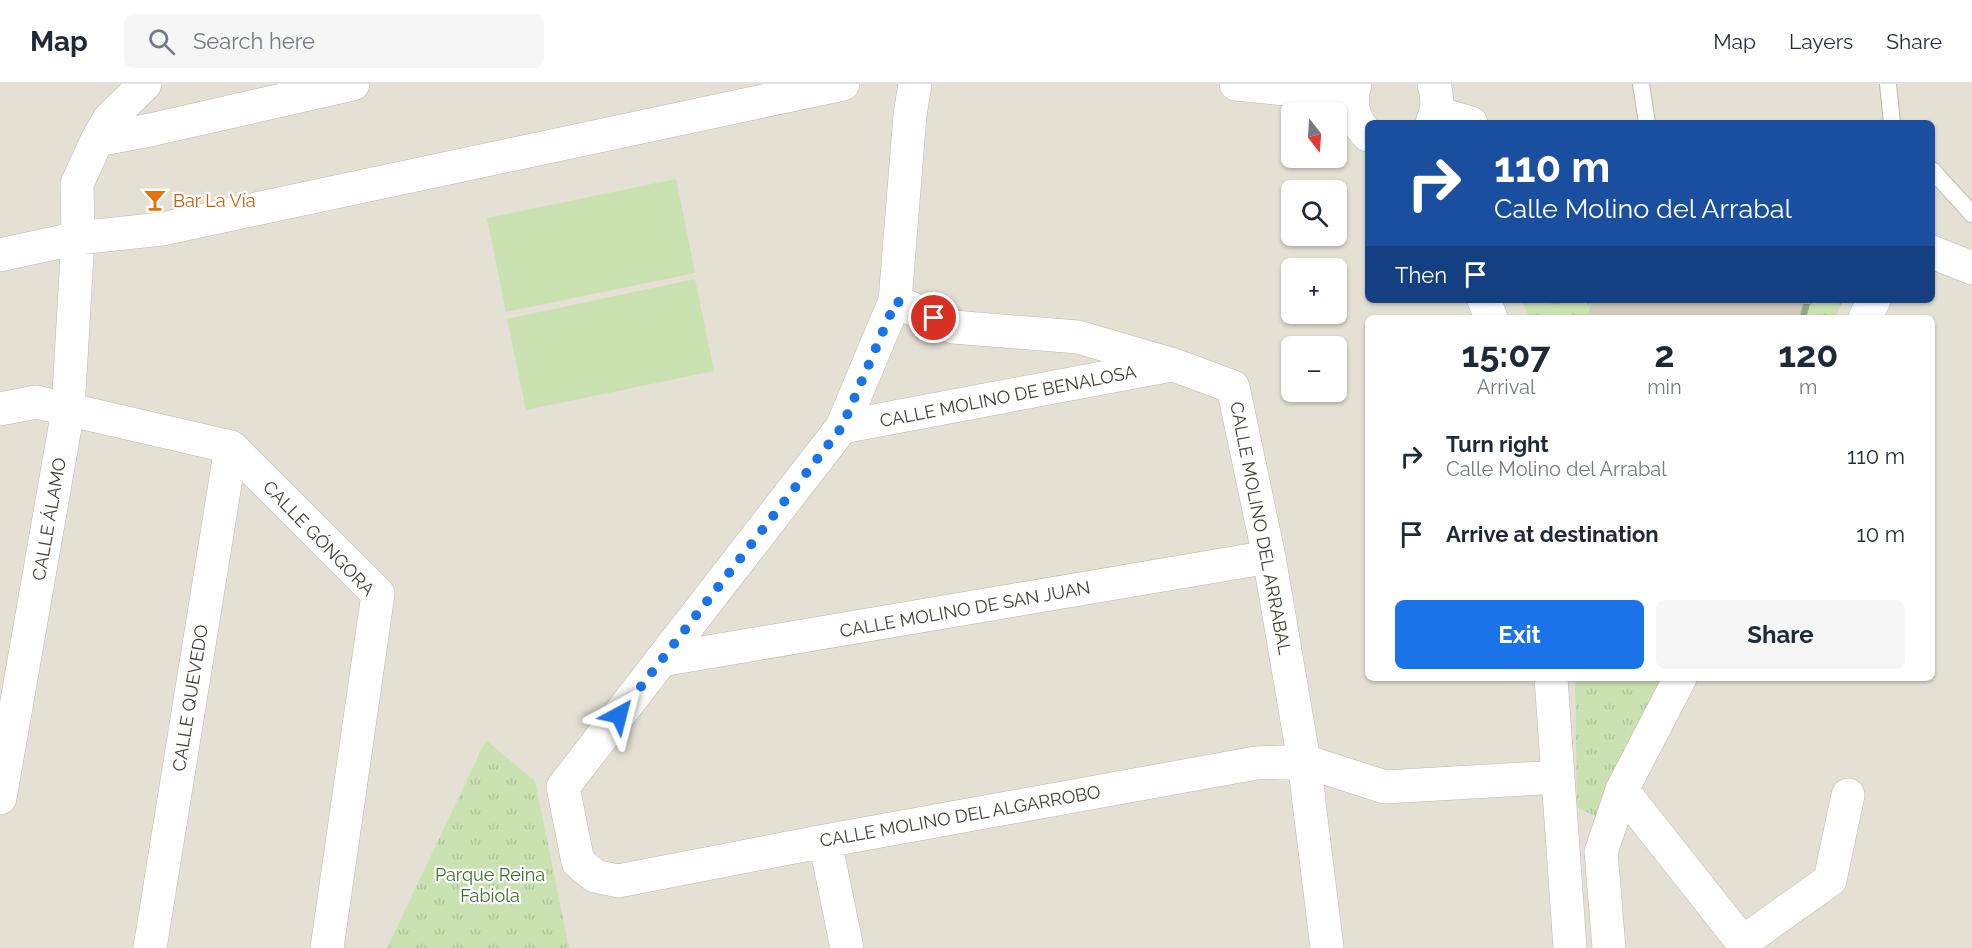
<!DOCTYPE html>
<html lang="en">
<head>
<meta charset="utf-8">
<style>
  body { margin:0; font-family:Raleway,sans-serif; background:#f6f6f7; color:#1f2937; height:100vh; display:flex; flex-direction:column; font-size:22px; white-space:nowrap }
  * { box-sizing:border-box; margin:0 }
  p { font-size:20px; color:#747a83 }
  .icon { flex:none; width:33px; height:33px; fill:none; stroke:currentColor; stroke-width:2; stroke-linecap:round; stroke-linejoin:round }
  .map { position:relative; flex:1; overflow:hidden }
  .drawer { position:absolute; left:1365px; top:231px; width:570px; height:366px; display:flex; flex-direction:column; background:#fff; border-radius:9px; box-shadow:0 2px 4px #0004 }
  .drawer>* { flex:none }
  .guide { position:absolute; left:1365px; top:36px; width:570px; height:183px; border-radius:9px; box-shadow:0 2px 4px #0004; background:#1a4fa0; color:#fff; overflow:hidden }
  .needle { width:39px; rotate:163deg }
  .fabs { position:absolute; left:1281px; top:18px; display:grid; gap:12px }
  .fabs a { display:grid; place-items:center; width:66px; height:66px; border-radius:9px; background:#fff; box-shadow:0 2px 4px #0004; font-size:30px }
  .pin { position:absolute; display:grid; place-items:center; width:51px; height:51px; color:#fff; margin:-26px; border:3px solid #fff; border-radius:50%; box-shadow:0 2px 6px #0007 }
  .me { position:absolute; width:66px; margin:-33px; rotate:38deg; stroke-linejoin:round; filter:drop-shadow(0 0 4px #0008) }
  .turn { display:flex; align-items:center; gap:21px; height:126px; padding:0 30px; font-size:27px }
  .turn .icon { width:78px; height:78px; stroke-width:2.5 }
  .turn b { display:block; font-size:42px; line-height:51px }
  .then { display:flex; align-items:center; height:57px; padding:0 30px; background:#0003; gap:12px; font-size:22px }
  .eta { display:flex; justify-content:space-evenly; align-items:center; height:102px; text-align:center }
  .eta b { font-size:36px; font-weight:700; line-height:42px }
  .button { display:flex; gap:12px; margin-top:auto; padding:12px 30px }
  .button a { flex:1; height:69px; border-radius:9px; background:#1a73e8; color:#fff; font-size:24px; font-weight:700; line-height:69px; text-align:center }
  .button a+a { background:#f6f6f7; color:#1f2937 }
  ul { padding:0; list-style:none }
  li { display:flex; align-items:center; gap:18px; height:78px; padding:0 30px }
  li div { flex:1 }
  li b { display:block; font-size:22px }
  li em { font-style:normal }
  header { display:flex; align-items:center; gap:36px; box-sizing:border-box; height:84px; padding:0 30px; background:#fff; border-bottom:2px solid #e0e1e3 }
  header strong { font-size:28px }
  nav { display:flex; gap:33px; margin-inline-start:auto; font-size:21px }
  .search { width:420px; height:54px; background:#f6f6f7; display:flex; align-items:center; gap:15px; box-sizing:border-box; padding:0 21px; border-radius:9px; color:#747a83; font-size:22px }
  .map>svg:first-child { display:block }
  .residential { fill:#e4e0d4; fill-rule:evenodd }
  .green { fill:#cae1b2 }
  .park { fill:url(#park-tufts) }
  .building { fill:#d1cabc; filter:url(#shadow) }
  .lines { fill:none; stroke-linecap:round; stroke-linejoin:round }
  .service-casing { stroke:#beb8ac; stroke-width:18 }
  .minor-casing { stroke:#beb8ac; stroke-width:34 }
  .service { stroke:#fff; stroke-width:16 }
  .minor { stroke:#fff; stroke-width:33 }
  .route { stroke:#1a73e8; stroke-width:10; stroke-dasharray:0 18 }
  .labels { text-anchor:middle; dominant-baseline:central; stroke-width:4.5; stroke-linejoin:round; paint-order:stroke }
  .food-label { font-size:18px; fill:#c56008; stroke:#fff; text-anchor:start }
  .street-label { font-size:18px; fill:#423e36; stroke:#fff }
  .park-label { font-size:18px; fill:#446d30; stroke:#fff }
</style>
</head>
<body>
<header>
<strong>Map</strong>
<div class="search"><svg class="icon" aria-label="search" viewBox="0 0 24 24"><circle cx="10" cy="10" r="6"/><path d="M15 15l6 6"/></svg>Search here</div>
<nav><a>Map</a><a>Layers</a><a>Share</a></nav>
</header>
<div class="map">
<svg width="1972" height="864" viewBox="0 0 1972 864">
  <defs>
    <pattern id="park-tufts" width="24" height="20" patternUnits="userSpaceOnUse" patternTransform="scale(1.5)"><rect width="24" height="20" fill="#cae1b2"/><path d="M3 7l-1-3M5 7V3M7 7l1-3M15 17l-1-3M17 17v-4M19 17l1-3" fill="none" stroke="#afc29a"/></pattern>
    <filter id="shadow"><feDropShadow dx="6" dy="4" stdDeviation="0" flood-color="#0004"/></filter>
  </defs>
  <rect width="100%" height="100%" fill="#f1eee5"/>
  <path class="residential" d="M 0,0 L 1972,0 L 1972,864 L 0,864 ZM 1292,28 L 1336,28 L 1336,74 L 1292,74 ZM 1368,39 L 1932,39 L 1932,216 L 1368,216 ZM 1292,106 L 1336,106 L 1336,152 L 1292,152 ZM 1292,184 L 1336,184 L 1336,230 L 1292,230 ZM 1368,234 L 1932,234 L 1932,594 L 1368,594 ZM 1292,262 L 1336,262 L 1336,308 L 1292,308 Z"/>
  <path class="green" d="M 676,95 L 695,189 L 506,228 L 487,134 Z
    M 695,195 L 714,287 L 526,326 L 507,235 Z"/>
  <path class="park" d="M 1522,216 L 1843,216 L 1835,234 L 1529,234 Z
    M 1575,594 L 1663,594 L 1597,733 L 1577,723 Z
    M 486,656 L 535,697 L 569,864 L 387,864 Z"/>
  <path class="building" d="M 1592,216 L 1804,216 L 1799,234 L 1587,234 Z"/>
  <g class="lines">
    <g class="service-casing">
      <path id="service" d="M 1641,0 L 1647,39
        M 1888,0 L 1892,39
        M 1932,86 L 1972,130"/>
    </g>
    <g class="minor-casing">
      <path id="minor" d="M 915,0 L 910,31 L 895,217 L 842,343 L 563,703 L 578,778 L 595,792 L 618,797 L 825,757 L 1256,679 L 1304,677 L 1327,864
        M 1236,0 L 1352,12
        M 1355,0 C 1349,20 1353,36 1368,51
        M 1437,29 L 1471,39
        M 1432,39 C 1438,25 1438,15 1434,0
        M 97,56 L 150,46 L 353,0
        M 1932,168 L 1972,184
        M 0,171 L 78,154 L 162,145 L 843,0
        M 1484,216 L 1491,234
        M 895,217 L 953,243 L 1078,253 L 1174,281 L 1233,303 L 1269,473 L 1304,677 L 1385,703 L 1558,693
        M 1865,234 L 1874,216
        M 0,325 L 36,318 L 231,363 L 378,510 L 327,864
        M 842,343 L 1166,282
        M 661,576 L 1269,473
        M 1551,594 L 1570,864
        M 1622,706 L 1747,864
        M 0,714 L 68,326 L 78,154 L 77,100 L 97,56 L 110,34 L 145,0
        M 825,757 L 847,864
        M 1743,858 L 1830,796 L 1848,711
        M 150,864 L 231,363
        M 1609,864 L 1601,768 L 1622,706 L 1680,594"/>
    </g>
    <use href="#service" class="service"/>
    <use href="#minor" class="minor"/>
  </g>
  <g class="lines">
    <path class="route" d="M 619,631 L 842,343 L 896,217 L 934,234"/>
  </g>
  <defs>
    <g id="bar-bare" transform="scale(1.8)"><path d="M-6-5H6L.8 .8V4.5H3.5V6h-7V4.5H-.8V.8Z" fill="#e8710a" stroke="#fff" stroke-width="2.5" paint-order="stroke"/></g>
  </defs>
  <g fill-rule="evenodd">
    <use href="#bar-bare" x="155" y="116"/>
  </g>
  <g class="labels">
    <g class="food-label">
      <text x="173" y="116">Bar La Vía</text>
    </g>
    <g class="street-label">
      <text transform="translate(1008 312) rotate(-11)">CALLE MOLINO DE BENALOSA</text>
      <text transform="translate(49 435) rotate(-80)">CALLE ÁLAMO</text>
      <text transform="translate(1261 444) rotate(79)">CALLE MOLINO DEL ARRABAL</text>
      <text transform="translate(319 454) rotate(46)">CALLE GÓNGORA</text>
      <text transform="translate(965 525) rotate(-10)">CALLE MOLINO DE SAN JUAN</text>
      <text transform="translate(190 614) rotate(-81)">CALLE QUEVEDO</text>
      <text transform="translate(960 732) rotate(-10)">CALLE MOLINO DEL ALGARROBO</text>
    </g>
    <g class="park-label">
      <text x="490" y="790">Parque Reina<tspan x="490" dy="21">Fabiola</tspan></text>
    </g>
  </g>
</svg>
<div class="fabs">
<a><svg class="needle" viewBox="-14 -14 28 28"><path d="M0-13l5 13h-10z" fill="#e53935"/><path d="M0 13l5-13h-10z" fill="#747a83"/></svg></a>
<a><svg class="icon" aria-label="search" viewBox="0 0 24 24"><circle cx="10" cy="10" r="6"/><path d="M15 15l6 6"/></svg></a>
<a>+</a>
<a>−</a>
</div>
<div class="pin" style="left:934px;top:234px;background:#d93025"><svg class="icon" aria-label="arrive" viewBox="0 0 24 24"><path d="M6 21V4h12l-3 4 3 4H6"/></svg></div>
<svg class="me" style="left:619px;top:631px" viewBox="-20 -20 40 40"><path d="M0-17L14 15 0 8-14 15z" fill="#1a73e8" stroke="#fff" stroke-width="4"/></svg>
<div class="guide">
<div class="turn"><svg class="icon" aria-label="right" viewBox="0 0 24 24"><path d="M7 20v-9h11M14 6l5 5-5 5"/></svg><div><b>110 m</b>Calle Molino del Arrabal</div></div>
<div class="then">Then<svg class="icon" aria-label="arrive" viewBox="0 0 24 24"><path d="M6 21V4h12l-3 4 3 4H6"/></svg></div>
</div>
<section class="drawer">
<div class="eta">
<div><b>15:07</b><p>Arrival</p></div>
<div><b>2</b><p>min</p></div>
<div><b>120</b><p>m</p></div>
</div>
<ul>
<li><svg class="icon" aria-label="right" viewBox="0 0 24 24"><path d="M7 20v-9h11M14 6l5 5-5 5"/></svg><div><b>Turn right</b><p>Calle Molino del Arrabal</p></div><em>110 m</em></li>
<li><svg class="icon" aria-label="arrive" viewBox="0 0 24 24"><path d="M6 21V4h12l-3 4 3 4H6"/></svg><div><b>Arrive at destination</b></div><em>10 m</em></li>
</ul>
<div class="button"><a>Exit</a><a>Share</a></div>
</section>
</div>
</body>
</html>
